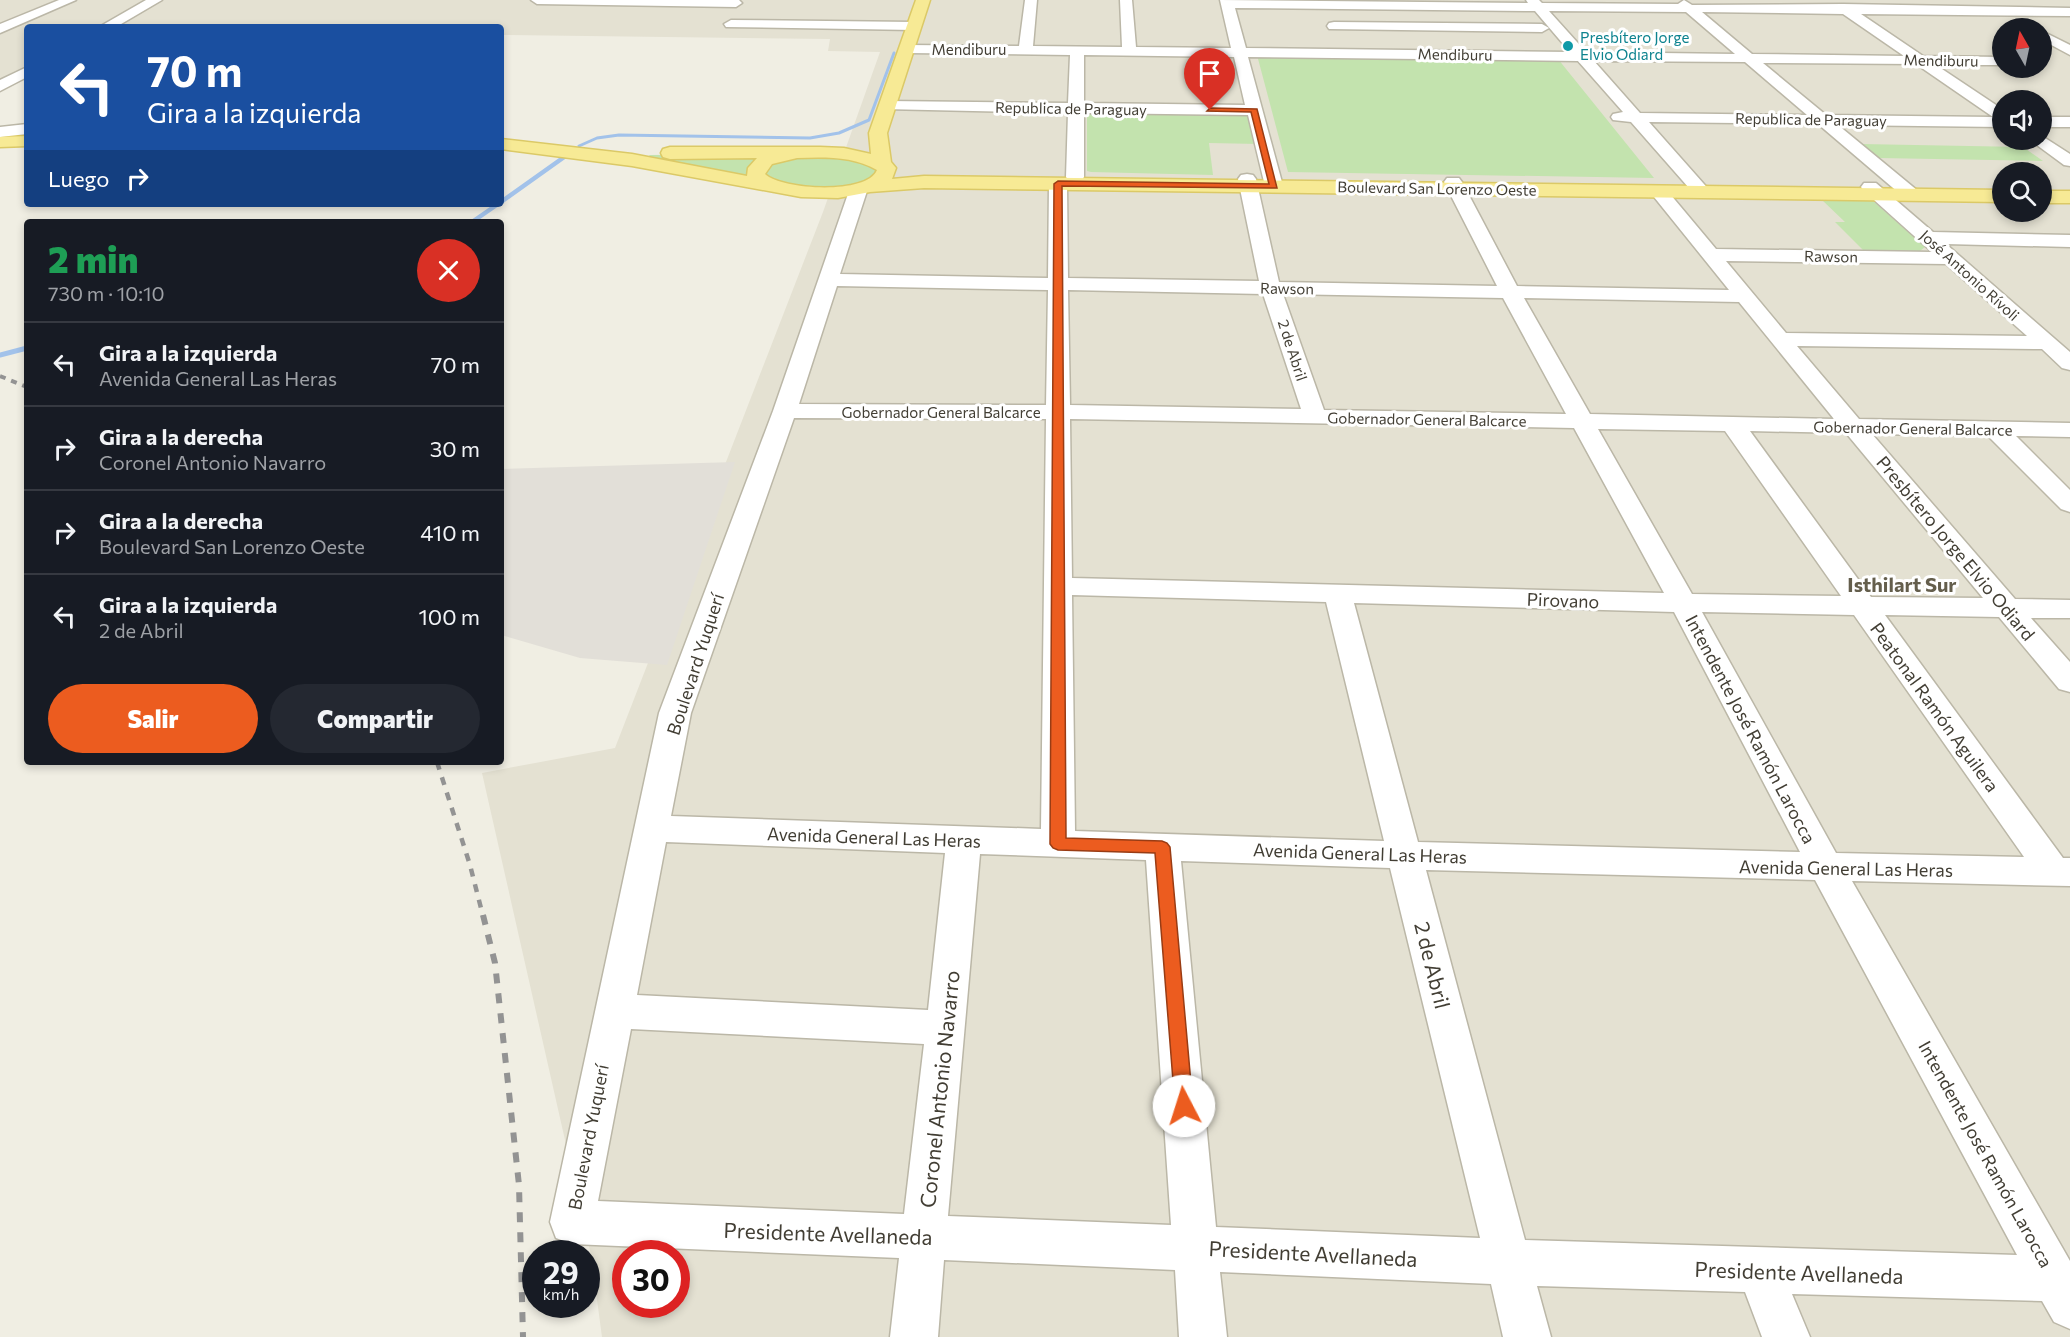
<!DOCTYPE html>
<html lang="es">
<head>
<meta charset="utf-8">
<style>
  body { margin:0; font-family:Commissioner,sans-serif; background:#242831; color:#f1f3f6; height:100vh; display:flex; flex-direction:column; font-size:22px; white-space:nowrap }
  * { box-sizing:border-box; margin:0 }
  p { font-size:20px; color:#9ea1a6 }
  .icon { flex:none; width:33px; height:33px; fill:none; stroke:currentColor; stroke-width:2; stroke-linecap:round; stroke-linejoin:round }
  .map { position:relative; flex:1; overflow:hidden }
  .side { position:absolute; left:24px; top:219px; width:480px; height:546px; display:flex; flex-direction:column; background:#171b24; border-radius:6px; box-shadow:0 3px 9px #0003 }
  .side>* { flex:none }
  .banner { position:absolute; left:24px; top:24px; width:480px; height:183px; border-radius:6px; box-shadow:0 3px 9px #0003; background:#1a4fa0; color:#fff; overflow:hidden }
  .needle { width:39px; rotate:351deg }
  .buttons { position:absolute; left:1992px; top:18px; display:grid; gap:12px }
  .buttons a { display:grid; place-items:center; width:60px; height:60px; border-radius:50%; background:#171b24; box-shadow:0 3px 9px #0003; font-size:30px }
  .speed { position:absolute; left:522px; top:1240px; display:flex; gap:12px; font-size:30px; font-weight:700; text-align:center }
  .speed>* { display:grid; place-content:center; width:78px; height:78px; border-radius:50%; background:#171b24; box-shadow:0 3px 9px #0003; line-height:1 }
  .speed small { font-size:15px; font-weight:400 }
  .speed .limit { border:9px solid #d22; background:#fff; color:#111 }
  .pin { position:absolute; display:grid; place-items:center; width:51px; height:51px; color:#fff; margin:-62px -26px; border-radius:50% 50% 50% 0; rotate:-45deg; box-shadow:0 0 6px #0007 }
  .pin .icon { rotate:45deg }
  .me { position:absolute; width:66px; margin:-33px; rotate:355deg; stroke-linejoin:round; filter:drop-shadow(0 0 4px #0008) }
  .turn { display:flex; align-items:center; gap:21px; height:126px; padding:0 24px; font-size:27px }
  .turn .icon { width:78px; height:78px; stroke-width:2.5 }
  .turn b { display:block; font-size:42px; line-height:51px }
  .then { display:flex; align-items:center; height:57px; padding:0 24px; background:#0003; gap:12px; font-size:22px }
  .round { display:grid; place-items:center; flex:none; width:63px; height:63px; border-radius:32px; background:#242831 }
  .head { display:flex; align-items:center; justify-content:space-between; height:102px; padding:0 24px }
  h1 { font-size:36px; font-weight:800; line-height:45px; color:#1e9e55 }
  .action { display:flex; gap:12px; margin-top:auto; padding:12px 24px }
  .action a { flex:1; height:69px; border-radius:36px; background:#ec5c1f; color:#fff; font-size:24px; font-weight:800; line-height:69px; text-align:center }
  .action a+a { background:#242831; color:#f1f3f6 }
  ul { padding:0; list-style:none }
  li { display:flex; align-items:center; gap:18px; height:84px; padding:0 24px; border-top:2px solid #363941 }
  li div { flex:1 }
  li b { display:block; font-size:22px }
  li em { font-style:normal }
  .map>svg:first-child { display:block }
  .residential { fill:#e4e1d2; fill-rule:evenodd }
  .industrial { fill:#e2dfd8 }
  .green { fill:#c3e3ae }
  .lines { fill:none; stroke-linecap:round; stroke-linejoin:round }
  .stream-far2 { stroke:#a2c2ea; stroke-width:3 }
  .stream-far1 { stroke:#a2c2ea; stroke-width:4.5 }
  .stream { stroke:#a2c2ea; stroke-width:5 }
  .minor-casing { stroke:#bbb7a7; stroke-width:3 }
  .major-casing { stroke:#dbc967; stroke-width:3 }
  .minor { fill:#fff; fill-rule:evenodd }
  .major { fill:#f7ea95; fill-rule:evenodd }
  .rail-far2 { stroke:#939393; stroke-width:4; stroke-dasharray:6 6; stroke-linecap:butt }
  .rail-far1 { stroke:#939393; stroke-width:4.5; stroke-dasharray:8 8; stroke-linecap:butt }
  .rail { stroke:#939393; stroke-width:6; stroke-dasharray:10 10; stroke-linecap:butt }
  .route { fill:#ec5c1f; stroke:#993c14; stroke-width:1.5 }
  .culture-dot { fill:#0f9aa8; stroke:#fff; stroke-width:2 }
  .labels { text-anchor:middle; dominant-baseline:central; stroke-width:6; stroke-linejoin:round; paint-order:stroke }
  .far-culture-label { font-size:15px; fill:#0d838f; stroke:#fff; text-anchor:start }
  .far-street-label { font-size:15px; fill:#423e34; stroke:#fff }
  .street-label { font-size:18px; fill:#423e34; stroke:#fff }
  .neighbourhood-label { font-size:20px; font-weight:bold; fill:#645e4c; stroke:#fff }
  .near-street-label { font-size:21px; fill:#423e34; stroke:#fff }
</style>
</head>
<body>
<div class="map">
<svg width="2070" height="1337" viewBox="0 0 2070 1337">
  <rect width="100%" height="100%" fill="#f0eee3"/>
  <path class="residential" d="M 0,0 L 2070,0 L 2070,1337 L 602,1337 L 591,1255 L 482,773 L 615,748 L 823,212 L 880,52 L 828,51 L 830,39 L 501,35 L 501,27 L 27,27 L 27,74 L 0,89 ZM 2002,28 L 2042,28 L 2042,68 L 2002,68 ZM 2002,100 L 2042,100 L 2042,140 L 2002,140 ZM 2002,172 L 2042,172 L 2042,212 L 2002,212 ZM 626,1254 L 676,1254 L 676,1305 L 626,1305 Z"/>
  <path class="industrial" d="M 735,462 L 667,665 L 580,658 L 501,635 L 501,469 Z"/>
  <path class="green" d="M 1257,55 L 1558,59 L 1654,178 L 1288,172 Z
    M 1087,112 L 1242,114 L 1253,116 L 1259,144 L 1209,143 L 1213,175 L 1091,172 L 1087,171 Z
    M 1861,144 L 2023,147 L 2043,161 L 1878,158 Z
    M 767,154 L 748,178 L 645,159 L 650,155 Z
    M 797,155 C 821,156 861,152 878,173 C 854,205 800,186 768,180 L 763,171 L 771,160 Z
    M 1822,200 L 1873,201 L 1925,247 L 1920,251 L 1863,250 L 1835,222 L 1845,222 Z"/>
  <g class="lines">
    <path class="stream-far2" d="M 579,146 L 597,138 L 619,135 L 810,138 L 839,133 L 869,120 L 894,53"/>
    <path class="stream-far1" d="M 501,202 L 567,155
      M 472,222 L 498,204"/>
    <path class="stream" d="M 0,355 L 27,348"/>
    <g class="minor-casing">
      <path id="minor" d="M 59,0 L 76,0 L 0,33 L 0,24 Z
        M 146,0 L 162,0 L 116,27 L 99,27 Z
        M 531,0 L 739,0 L 742,3 L 736,7 L 537,4 Z
        M 1025,0 L 1037,0 L 1033,46 L 1122,47 L 1120,0 L 1132,0 L 1136,47 L 1231,48 L 1220,0 L 1528,3 L 1526,0 L 1539,0 L 1542,3 L 1678,4 L 1684,0 L 1692,5 L 1843,4 L 2070,8 L 2070,16 L 1861,14 L 1923,56 L 2002,57 L 2002,65 L 1936,65 L 2002,109 L 2002,127 L 1838,125 L 1918,191 L 1921,195 L 1918,199 L 1906,199 L 1818,124 L 1649,122 L 1711,192 L 1708,196 L 1696,196 L 1631,122 L 1613,120 L 1611,117 L 1613,114 L 1623,112 L 1578,61 L 1248,57 L 1283,186 L 1280,190 L 1268,190 L 1265,186 L 1248,115 L 1084,113 L 1084,177 L 1081,181 L 1069,181 L 1066,177 L 1068,113 L 883,109 L 880,106 L 888,101 L 1068,103 L 1070,55 L 908,53 L 901,49 L 908,45 L 1019,46 ZM 1235,8 L 1535,11 L 1570,52 L 1246,48 ZM 1549,11 L 1686,12 L 1735,54 L 1586,52 ZM 1702,12 L 1843,14 L 1904,56 L 1752,54 ZM 1084,55 L 1234,57 L 1245,105 L 1084,103 ZM 1594,61 L 1745,62 L 1807,115 L 1640,113 ZM 1763,63 L 1916,64 L 1993,117 L 1826,115 Z
        M 731,20 L 914,22 L 921,26 L 914,30 L 726,27 L 724,24 Z
        M 1334,22 L 1542,24 L 1549,28 L 1542,32 L 1329,29 L 1327,26 L 1329,23 Z
        M 2042,31 L 2070,45 L 2070,55 L 2042,40 Z
        M 27,67 L 27,77 L 0,91 L 0,80 Z
        M 2042,117 L 2070,117 L 2070,127 L 2042,127 Z
        M 27,124 L 27,134 L 0,137 L 0,127 Z
        M 2042,136 L 2070,154 L 2070,166 L 2064,165 L 2030,140 L 2042,140 Z
        M 1247,174 L 1253,175 L 1256,179 L 1279,282 L 1497,286 L 1444,182 L 1447,178 L 1459,178 L 1462,182 L 1517,286 L 1729,290 L 1650,192 L 1653,188 L 1665,188 L 1716,249 L 1932,252 L 1864,191 L 1861,187 L 1864,183 L 1876,183 L 1933,232 L 2070,235 L 2070,247 L 1946,244 L 2070,352 L 2070,370 L 2062,368 L 2042,349 L 1797,346 L 1859,419 L 2070,423 L 2070,437 L 2016,436 L 2070,490 L 2070,512 L 2061,509 L 1988,436 L 1872,434 L 2015,599 L 2070,600 L 2070,618 L 2031,618 L 2070,662 L 2070,692 L 2059,689 L 1999,617 L 1885,615 L 2063,858 L 2070,858 L 2070,886 L 1852,881 L 2070,1261 L 2070,1329 L 2054,1322 L 2042,1301 L 1792,1294 L 1810,1337 L 1762,1337 L 1745,1292 L 1537,1286 L 1551,1337 L 1503,1337 L 1491,1284 L 1220,1272 L 1227,1337 L 1179,1337 L 1175,1270 L 944,1260 L 938,1337 L 890,1337 L 899,1258 L 572,1244 L 556,1238 L 550,1222 L 659,713 L 773,411 L 849,191 L 852,187 L 864,187 L 867,191 L 840,274 L 1048,278 L 1049,184 L 1052,180 L 1064,180 L 1067,184 L 1068,278 L 1259,281 L 1238,179 L 1241,175 ZM 1726,261 L 1946,264 L 2027,336 L 1786,333 ZM 837,286 L 1048,290 L 1046,405 L 799,404 ZM 1068,290 L 1263,294 L 1301,409 L 1070,405 ZM 1283,294 L 1503,298 L 1566,414 L 1324,410 ZM 1524,298 L 1739,302 L 1834,419 L 1590,414 ZM 794,418 L 1046,419 L 1041,829 L 671,816 L 691,713 ZM 1070,419 L 1574,428 L 1664,593 L 1072,578 ZM 1598,429 L 1725,431 L 1841,596 L 1692,594 ZM 1750,431 L 1846,433 L 1983,598 L 1871,597 ZM 1072,595 L 1326,602 L 1384,841 L 1075,831 ZM 1354,603 L 1674,612 L 1800,852 L 1418,842 ZM 1702,612 L 1854,615 L 2024,857 L 1836,853 ZM 666,842 L 945,853 L 928,1010 L 637,995 ZM 980,854 L 1146,860 L 1171,1225 L 948,1216 ZM 1181,861 L 1390,868 L 1480,1238 L 1216,1227 ZM 1426,870 L 1815,880 L 2017,1255 L 1525,1240 ZM 631,1029 L 924,1044 L 904,1214 L 598,1201 Z"/>
    </g>
    <g class="major-casing">
      <path id="major" d="M 916,0 L 930,0 L 887,133 L 891,162 L 896,168 L 892,179 L 924,176 L 2002,190 L 2002,202 L 924,188 L 870,192 L 838,198 L 801,197 L 632,166 L 501,149 L 501,139 L 632,154 L 747,176 L 748,168 L 757,158 L 670,159 L 663,157 L 661,153 L 663,149 L 670,147 L 820,147 L 844,148 L 871,154 L 869,133 ZM 797,158 C 824,157 853,156 877,170 C 867,195 782,190 765,174 L 772,164 Z
        M 27,136 L 27,146 L 0,147 L 0,137 Z
        M 2042,191 L 2070,191 L 2070,203 L 2042,203 Z"/>
    </g>
    <use href="#minor" class="minor"/>
    <use href="#major" class="major"/>
    <path class="rail-far2" d="M 0,376 L 27,387"/>
    <path class="rail-far1" d="M 437,762 L 470,865 L 483,916"/>
    <path class="rail" d="M 483,915 L 495,963 L 519,1185 L 523,1337"/>
  </g>
  <path class="route" d="M 1210,108 L 1257,109 L 1277,188 L 1062,186 L 1066,838 L 1162,841 L 1167,843 L 1170,847 L 1193,1106 L 1191,1113 L 1184,1115 L 1177,1113 L 1175,1106 L 1155,853 L 1058,850 L 1053,848 L 1050,844 L 1054,184 L 1058,181 L 1269,184 L 1251,112 L 1207,111 Z"/>
  <circle class="culture-dot" cx="1568" cy="46" r="6"/>
  <g class="labels">
    <g class="far-culture-label">
      <text x="1580" y="37">Presbítero Jorge<tspan x="1580" dy="17">Elvio Odiard</tspan></text>
    </g>
    <g class="far-street-label">
      <text x="969" y="49">Mendiburu</text>
      <text transform="translate(1455 54) rotate(1)">Mendiburu</text>
      <text transform="translate(1941 60) rotate(1)">Mendiburu</text>
      <text transform="translate(1071 108) rotate(1)">Republica de Paraguay</text>
      <text transform="translate(1811 119) rotate(1)">Republica de Paraguay</text>
      <text transform="translate(1437 188) rotate(1)">Boulevard San Lorenzo Oeste</text>
      <text transform="translate(1831 256) rotate(1)">Rawson</text>
      <text transform="translate(1970 275) rotate(42)">José Antonio Rívoli</text>
      <text transform="translate(1287 288) rotate(1)">Rawson</text>
      <text transform="translate(1293 350) rotate(72)">2 de Abril</text>
      <text x="941" y="412">Gobernador General Balcarce</text>
      <text transform="translate(1427 419) rotate(1)">Gobernador General Balcarce</text>
      <text transform="translate(1913 428) rotate(1)">Gobernador General Balcarce</text>
    </g>
    <g class="street-label">
      <text transform="translate(1956 548) rotate(50)">Presbítero Jorge Elvio Odiard</text>
      <text transform="translate(1563 600) rotate(2)">Pirovano</text>
      <text transform="translate(695 664) rotate(-72)">Boulevard Yuquerí</text>
      <text transform="translate(1935 707) rotate(54)">Peatonal Ramón Aguilera</text>
      <text transform="translate(1751 729) rotate(62)">Intendente José Ramón Larocca</text>
      <text transform="translate(874 837) rotate(2)">Avenida General Las Heras</text>
      <text transform="translate(1360 853) rotate(2)">Avenida General Las Heras</text>
      <text transform="translate(1846 868) rotate(1)">Avenida General Las Heras</text>
      <text transform="translate(588 1137) rotate(-79)">Boulevard Yuquerí</text>
      <text transform="translate(1986 1154) rotate(61)">Intendente José Ramón Larocca</text>
    </g>
    <g class="neighbourhood-label">
      <text x="1902" y="584">Isthilart Sur</text>
    </g>
    <g class="near-street-label">
      <text transform="translate(1433 965) rotate(76)">2 de Abril</text>
      <text transform="translate(939 1089) rotate(-84)">Coronel Antonio Navarro</text>
      <text transform="translate(828 1233) rotate(2)">Presidente Avellaneda</text>
      <text transform="translate(1313 1253) rotate(3)">Presidente Avellaneda</text>
      <text transform="translate(1799 1272) rotate(2)">Presidente Avellaneda</text>
    </g>
  </g>
</svg>
<div class="buttons">
<a><svg class="needle" viewBox="-14 -14 28 28"><path d="M0-13l5 13h-10z" fill="#e53935"/><path d="M0 13l5-13h-10z" fill="#9ea1a6"/></svg></a>
<a><svg class="icon" aria-label="sound" viewBox="0 0 24 24"><path d="M4 9h4l5-4v14l-5-4H4zM17 9q2 3 0 6"/></svg></a>
<a><svg class="icon" aria-label="search" viewBox="0 0 24 24"><circle cx="10" cy="10" r="6"/><path d="M15 15l6 6"/></svg></a>
</div>
<div class="speed"><div>29<small>km/h</small></div><div class="limit">30</div></div>
<div class="pin" style="left:1210px;top:110px;background:#d93025"><svg class="icon" aria-label="arrive" viewBox="0 0 24 24"><path d="M6 21V4h12l-3 4 3 4H6"/></svg></div>
<svg class="me" style="left:1184px;top:1106px" viewBox="-20 -20 40 40"><circle r="19" fill="#fff"/><path d="M0-13L10 11 0 6-10 11z" fill="#ec5c1f"/></svg>
<div class="banner">
<div class="turn"><svg class="icon" aria-label="left" viewBox="0 0 24 24"><path d="M17 20v-9H6M10 6l-5 5 5 5"/></svg><div><b>70 m</b>Gira a la izquierda</div></div>
<div class="then">Luego<svg class="icon" aria-label="right" viewBox="0 0 24 24"><path d="M7 20v-9h11M14 6l5 5-5 5"/></svg></div>
</div>
<section class="side">
<div class="head"><div><h1>2 min</h1><p>730 m · 10:10</p></div><a class="round" style="background:#d93025;color:#fff"><svg class="icon" aria-label="close" viewBox="0 0 24 24"><path d="M6 6l12 12M18 6L6 18"/></svg></a></div>
<ul>
<li><svg class="icon" aria-label="left" viewBox="0 0 24 24"><path d="M17 20v-9H6M10 6l-5 5 5 5"/></svg><div><b>Gira a la izquierda</b><p>Avenida General Las Heras</p></div><em>70 m</em></li>
<li><svg class="icon" aria-label="right" viewBox="0 0 24 24"><path d="M7 20v-9h11M14 6l5 5-5 5"/></svg><div><b>Gira a la derecha</b><p>Coronel Antonio Navarro</p></div><em>30 m</em></li>
<li><svg class="icon" aria-label="right" viewBox="0 0 24 24"><path d="M7 20v-9h11M14 6l5 5-5 5"/></svg><div><b>Gira a la derecha</b><p>Boulevard San Lorenzo Oeste</p></div><em>410 m</em></li>
<li><svg class="icon" aria-label="left" viewBox="0 0 24 24"><path d="M17 20v-9H6M10 6l-5 5 5 5"/></svg><div><b>Gira a la izquierda</b><p>2 de Abril</p></div><em>100 m</em></li>
</ul>
<div class="action"><a>Salir</a><a>Compartir</a></div>
</section>
</div>
</body>
</html>
